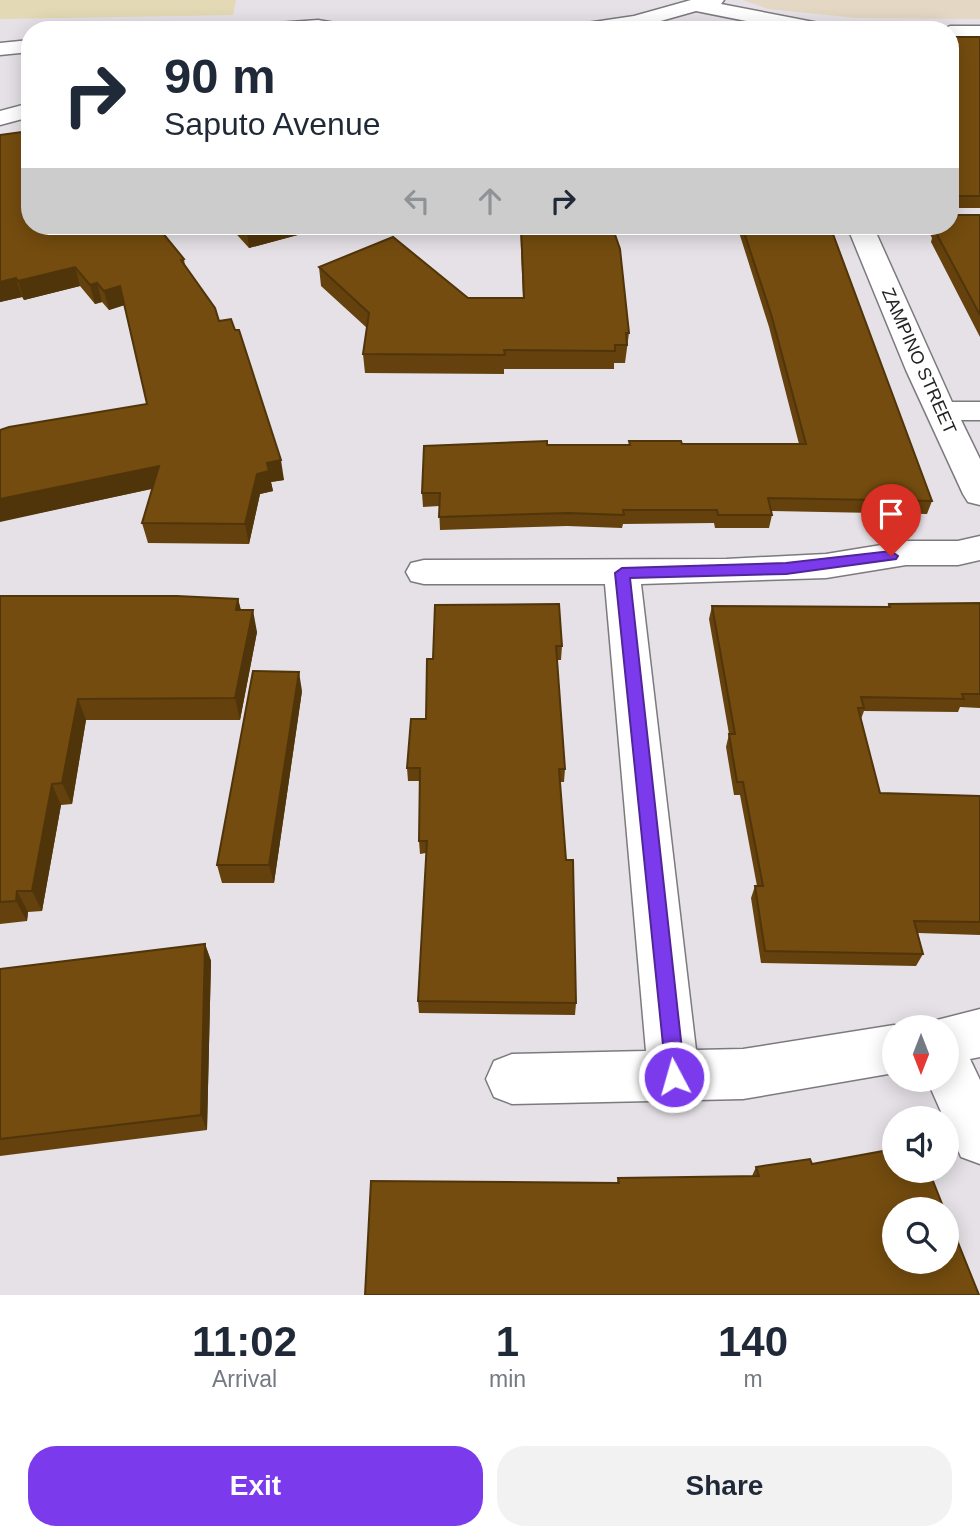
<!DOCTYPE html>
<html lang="en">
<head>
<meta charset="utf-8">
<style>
  body { margin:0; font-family:Helvetica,sans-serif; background:#f2f2f3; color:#1f2937; height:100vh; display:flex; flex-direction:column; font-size:26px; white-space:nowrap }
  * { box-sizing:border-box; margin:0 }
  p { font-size:23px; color:#747a83 }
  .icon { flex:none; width:38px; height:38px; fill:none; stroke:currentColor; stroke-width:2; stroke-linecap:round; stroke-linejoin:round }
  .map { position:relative; height:1295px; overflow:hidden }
  .side { display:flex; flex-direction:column; background:#fff; flex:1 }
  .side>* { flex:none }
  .hud { position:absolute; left:21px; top:21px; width:938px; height:214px; border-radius:28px; box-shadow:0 4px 18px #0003; background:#fff; color:#1f2937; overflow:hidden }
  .needle { width:46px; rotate:180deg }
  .tools { position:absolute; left:882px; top:1015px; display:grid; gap:14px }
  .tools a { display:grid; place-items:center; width:77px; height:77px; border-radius:50%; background:#fff; box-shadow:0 4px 18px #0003; font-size:35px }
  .pin { position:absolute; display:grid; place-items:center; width:60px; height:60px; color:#fff; margin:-72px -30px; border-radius:50% 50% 50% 0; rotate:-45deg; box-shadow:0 0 7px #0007 }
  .pin .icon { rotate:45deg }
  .me { position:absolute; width:77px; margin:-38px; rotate:354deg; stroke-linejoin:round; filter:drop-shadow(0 0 5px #0008) }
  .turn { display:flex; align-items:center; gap:24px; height:147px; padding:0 28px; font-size:32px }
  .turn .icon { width:91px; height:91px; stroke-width:2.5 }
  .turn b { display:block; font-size:49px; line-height:60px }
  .lanes { display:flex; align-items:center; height:66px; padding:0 28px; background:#0003; justify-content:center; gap:35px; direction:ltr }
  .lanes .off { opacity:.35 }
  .eta { display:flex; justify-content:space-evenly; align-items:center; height:119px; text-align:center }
  .eta b { font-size:42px; font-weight:800; line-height:49px }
  .primary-button { display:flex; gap:14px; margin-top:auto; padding:14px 28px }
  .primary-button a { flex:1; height:80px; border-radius:28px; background:#7c3aed; color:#fff; font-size:28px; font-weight:800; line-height:80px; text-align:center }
  .primary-button a+a { background:#f2f2f3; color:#1f2937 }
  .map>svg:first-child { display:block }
  .education { fill:#e4d7c3 }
  .sand { fill:#e3d9b4 }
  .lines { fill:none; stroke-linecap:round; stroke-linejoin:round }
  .minor-casing { stroke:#7d7a7f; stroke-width:3 }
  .minor { fill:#fff; fill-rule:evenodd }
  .wall { fill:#64410d }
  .shaded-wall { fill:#51350a }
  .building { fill:#744c0f; stroke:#51350a; stroke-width:2 }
  .route { fill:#7c3aed; stroke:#51269a; stroke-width:2 }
  .labels { text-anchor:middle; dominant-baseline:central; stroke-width:7; stroke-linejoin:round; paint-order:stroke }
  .far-street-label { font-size:18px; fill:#242325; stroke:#fff }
</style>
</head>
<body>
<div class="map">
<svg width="980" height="1295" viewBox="0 0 980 1295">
  <rect width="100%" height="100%" fill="#e5e1e6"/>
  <path class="education" d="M 743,0 L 980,0 L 980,19 L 856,18 L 768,9 Z"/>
  <path class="sand" d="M 0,0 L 236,0 L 233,15 L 0,19 Z"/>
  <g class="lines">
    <g class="minor-casing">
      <path id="minor" d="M 691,0 L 724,0 L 721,4 L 824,24 L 834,30 L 791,30 L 696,11 L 636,28 L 570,30 L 580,24 L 634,16 Z
        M 318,20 L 353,26 L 356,30 L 253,30 L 263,24 Z
        M 950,26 L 980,26 L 980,38 L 950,38 L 950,30 L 941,30 Z
        M 30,40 L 30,52 L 0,55 L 0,43 Z
        M 30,103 L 30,117 L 0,125 L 0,111 Z
        M 847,226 L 873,226 L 952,402 L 980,402 L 980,420 L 961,420 L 980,459 L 980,505 L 968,502 L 963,494 L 906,370 Z
        M 980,536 L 980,560 L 958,565 L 906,565 L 826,578 L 641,584 L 696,1050 L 743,1049 L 894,1025 L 900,1027 L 894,1027 L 894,1073 L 743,1099 L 512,1104 L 494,1097 L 486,1079 L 494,1061 L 512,1054 L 646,1051 L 605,584 L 424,584 L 411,581 L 406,572 L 411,563 L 424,560 L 726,559 L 826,554 L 906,541 L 958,541 Z
        M 980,1009 L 980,1057 L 970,1059 L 980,1080 L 980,1164 L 961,1157 L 927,1080 L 947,1080 L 947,1027 L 927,1027 L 929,1022 Z"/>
    </g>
    <use href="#minor" class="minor"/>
  </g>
  <path class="wall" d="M 950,37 L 980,37 L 980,208 L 952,208 L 952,215 L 980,215 L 980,337 L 931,242 L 932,238 L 926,226 L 950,226 Z
    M 0,135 L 184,259 L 185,266 L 219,321 L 284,480 L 271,482 L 273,491 L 260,494 L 249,544 L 148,543 L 142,523 L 152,489 L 10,519 L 147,404 L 124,305 L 109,310 L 102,302 L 95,304 L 80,286 L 24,300 L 22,297 L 0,302 Z
    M 229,226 L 331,226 L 249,248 Z
    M 520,226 L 612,226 L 629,333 L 625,363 L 614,363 L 614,369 L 504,369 L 504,374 L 365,373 L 363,354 L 367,328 L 321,286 L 319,267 L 468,298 L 523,298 Z
    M 737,226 L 830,226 L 932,501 L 927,514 L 772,511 L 772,515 L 769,528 L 715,528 L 714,523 L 623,524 L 622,528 L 567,526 L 440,530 L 439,506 L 423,507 L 422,493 L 547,445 L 629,445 L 629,441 L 682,444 L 799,444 L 769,327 Z
    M 0,596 L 238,599 L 241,610 L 257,632 L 240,720 L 86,720 L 72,804 L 61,805 L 42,911 L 28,912 L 27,921 L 0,924 Z
    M 980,603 L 980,708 L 960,707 L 958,712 L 864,711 L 861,719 L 880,793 L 980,796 L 980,935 L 918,933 L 923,954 L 916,966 L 761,963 L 751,898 L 755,886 L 757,886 L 740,795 L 734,795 L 726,747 L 729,734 L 709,619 L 712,606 L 887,607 L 889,604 Z
    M 562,646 L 561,660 L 557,660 L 565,769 L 564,782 L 560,782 L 576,1003 L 575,1015 L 419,1013 L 418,1001 L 426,853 L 420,854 L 419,841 L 420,781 L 408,781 L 407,768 L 426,719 L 427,659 Z
    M 302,691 L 274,883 L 222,883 L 217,865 Z
    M 205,944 L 211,961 L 207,1130 L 0,1156 L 0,969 Z
    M 812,1164 L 979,1295 L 617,1183 L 618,1178 L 752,1176 L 756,1167 Z"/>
  <path class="shaded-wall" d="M 263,226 L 331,226 L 249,248 L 247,230 Z
    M 75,267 L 80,286 L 24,300 L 18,281 Z
    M 16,278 L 22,297 L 0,302 L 0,282 Z
    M 97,283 L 102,302 L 95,304 L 90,285 Z
    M 120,286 L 125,305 L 109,310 L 104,291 Z
    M 281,460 L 284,480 L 271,482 L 273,491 L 260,494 L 249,544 L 245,524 L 257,474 L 267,463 Z
    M 159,466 L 164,486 L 0,522 L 0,499 Z
    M 238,599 L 243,620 L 236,610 Z
    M 253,610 L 257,632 L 240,720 L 235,698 Z
    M 299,672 L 302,691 L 274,883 L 269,865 Z
    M 78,699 L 86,720 L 72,804 L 62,783 Z
    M 52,784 L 61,805 L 42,911 L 32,891 Z
    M 17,891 L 28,912 L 27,921 L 16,901 Z
    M 205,944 L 211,961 L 207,1130 L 201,1115 Z"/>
  <path class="building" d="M 950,37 L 980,37 L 980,196 L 952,196 L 952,215 L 980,215 L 980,315 L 934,229 L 937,229 L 936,226 L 950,226 Z
    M 30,130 L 30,226 L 157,226 L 184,259 L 181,260 L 215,308 L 219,321 L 231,319 L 235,330 L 239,330 L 281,460 L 267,463 L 269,471 L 257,474 L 245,524 L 142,523 L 159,466 L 0,499 L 0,430 L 9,427 L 147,404 L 120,286 L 104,291 L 97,283 L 90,285 L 75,267 L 18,281 L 16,278 L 0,282 L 0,135 L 22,132 Z
    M 242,226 L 263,226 L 247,230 Z
    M 521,226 L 612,226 L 620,249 L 629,333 L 626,333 L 627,345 L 615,345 L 615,351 L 504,350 L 505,355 L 363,354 L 369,313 L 319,267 L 393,237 L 468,298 L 524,298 Z
    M 742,226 L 830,226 L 932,501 L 768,498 L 772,515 L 718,515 L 717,510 L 623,510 L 624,515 L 568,513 L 439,517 L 440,493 L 422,493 L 424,446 L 547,441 L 547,445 L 630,445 L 629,441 L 681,441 L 682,444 L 806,444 L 771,314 Z
    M 0,596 L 177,596 L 238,599 L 236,610 L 253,610 L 235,698 L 78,699 L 62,783 L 52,784 L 32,891 L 17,891 L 16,901 L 0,902 Z
    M 980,603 L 980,694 L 962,694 L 964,699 L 861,697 L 864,708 L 858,708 L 880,793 L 980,796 L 980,922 L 914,921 L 923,954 L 765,951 L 755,886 L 763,886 L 743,782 L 737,782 L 729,734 L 735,734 L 712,606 L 890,607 L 889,604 Z
    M 559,604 L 562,646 L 556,646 L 565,769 L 559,769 L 566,860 L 573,860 L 576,1003 L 418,1001 L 427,841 L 419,841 L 420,768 L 407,768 L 411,719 L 426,719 L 427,659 L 433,659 L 435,605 Z
    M 253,671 L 299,672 L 269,865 L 217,865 Z
    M 205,944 L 201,1115 L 0,1139 L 0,969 Z
    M 894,1149 L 894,1171 L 929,1171 L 944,1209 L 894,1209 L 894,1262 L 947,1262 L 947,1215 L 979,1295 L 365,1295 L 371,1181 L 619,1183 L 618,1178 L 759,1176 L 756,1167 L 810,1159 L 812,1164 Z"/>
  <path class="route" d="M 891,551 L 898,556 L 896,559 L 786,574 L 630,578 L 685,1077 L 682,1084 L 674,1087 L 667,1084 L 615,573 L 622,568 L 786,563 Z"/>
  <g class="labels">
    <g class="far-street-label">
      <text transform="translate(919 361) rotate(66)">ZAMPINO STREET</text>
    </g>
  </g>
</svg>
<div class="tools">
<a><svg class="needle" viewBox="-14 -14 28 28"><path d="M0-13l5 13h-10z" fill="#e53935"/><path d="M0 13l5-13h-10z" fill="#747a83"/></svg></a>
<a><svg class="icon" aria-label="sound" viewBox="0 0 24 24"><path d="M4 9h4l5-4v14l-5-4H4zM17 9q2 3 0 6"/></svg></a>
<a><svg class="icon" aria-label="search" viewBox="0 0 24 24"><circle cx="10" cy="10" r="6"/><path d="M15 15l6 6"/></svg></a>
</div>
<div class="pin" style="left:891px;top:556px;background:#d93025"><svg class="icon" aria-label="arrive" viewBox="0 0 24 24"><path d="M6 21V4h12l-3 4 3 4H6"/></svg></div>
<svg class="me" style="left:674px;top:1077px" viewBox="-20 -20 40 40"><circle r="17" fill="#7c3aed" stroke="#fff" stroke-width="3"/><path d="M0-11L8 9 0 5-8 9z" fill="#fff"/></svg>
<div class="hud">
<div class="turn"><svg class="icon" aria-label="right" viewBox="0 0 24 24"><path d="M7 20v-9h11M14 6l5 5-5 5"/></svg><div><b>90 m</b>Saputo Avenue</div></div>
<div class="lanes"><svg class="icon off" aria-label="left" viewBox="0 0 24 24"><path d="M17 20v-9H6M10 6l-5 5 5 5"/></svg><svg class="icon off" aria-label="ahead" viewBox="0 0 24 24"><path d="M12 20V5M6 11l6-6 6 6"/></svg><svg class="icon" aria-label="right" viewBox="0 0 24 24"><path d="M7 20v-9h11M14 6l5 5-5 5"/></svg></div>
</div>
</div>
<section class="side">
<div class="eta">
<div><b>11:02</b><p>Arrival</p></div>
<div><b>1</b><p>min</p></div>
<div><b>140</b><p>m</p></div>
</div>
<div class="primary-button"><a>Exit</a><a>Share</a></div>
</section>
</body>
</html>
